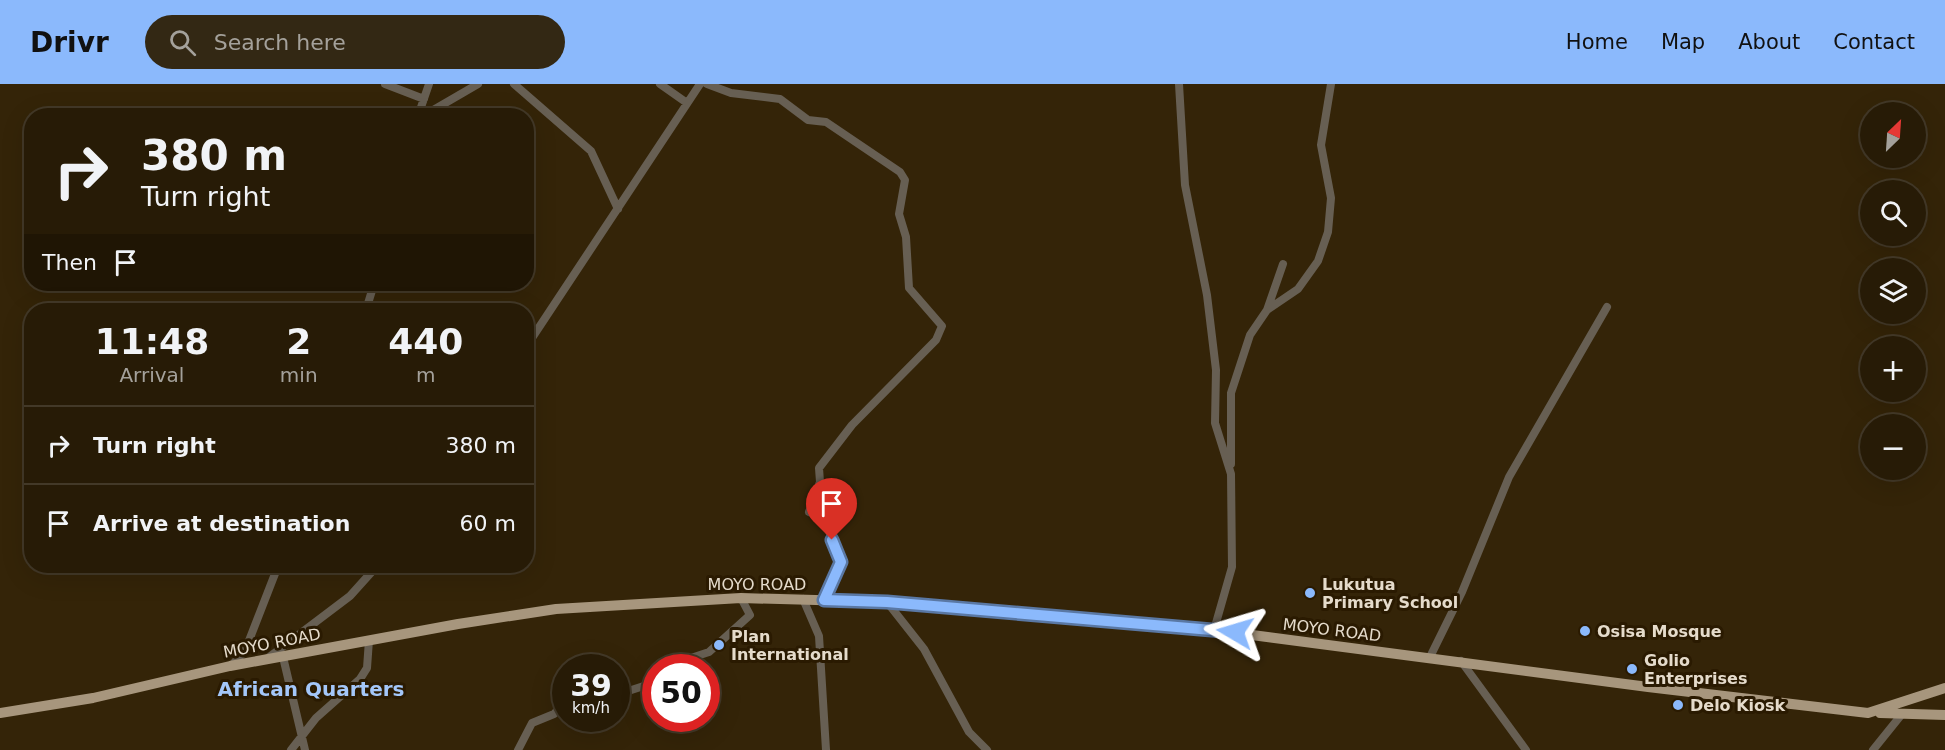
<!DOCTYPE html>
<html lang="en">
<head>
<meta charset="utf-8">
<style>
  body { margin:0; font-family:"DejaVu Sans",sans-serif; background:#332814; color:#f1f3f6; height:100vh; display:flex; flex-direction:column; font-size:22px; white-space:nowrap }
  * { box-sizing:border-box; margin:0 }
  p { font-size:20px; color:#a4a19b }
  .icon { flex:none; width:33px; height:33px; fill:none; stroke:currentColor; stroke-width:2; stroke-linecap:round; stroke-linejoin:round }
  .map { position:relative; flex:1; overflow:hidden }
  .panel { position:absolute; left:24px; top:219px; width:510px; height:270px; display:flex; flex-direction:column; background:#271b06; border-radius:24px; box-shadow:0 6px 24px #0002,0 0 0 2px #433928 }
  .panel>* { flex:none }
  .guide { position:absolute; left:24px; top:24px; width:510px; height:183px; border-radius:24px; box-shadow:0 6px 24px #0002,0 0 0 2px #433928; background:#271b06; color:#f1f3f6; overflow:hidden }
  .needle { width:39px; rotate:25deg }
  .buttons { position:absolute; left:1860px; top:18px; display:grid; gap:12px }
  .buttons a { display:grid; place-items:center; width:66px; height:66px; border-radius:50%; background:#271b06; box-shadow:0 6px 24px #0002,0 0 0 2px #433928; font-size:30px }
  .speed { position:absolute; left:552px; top:570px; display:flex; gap:12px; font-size:30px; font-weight:700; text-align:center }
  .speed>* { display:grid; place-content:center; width:78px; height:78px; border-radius:50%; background:#271b06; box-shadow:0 6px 24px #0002,0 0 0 2px #433928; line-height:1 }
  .speed small { font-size:15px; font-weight:400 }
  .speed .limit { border:9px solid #d22; background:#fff; color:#111 }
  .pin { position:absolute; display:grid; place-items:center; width:51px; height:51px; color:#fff; margin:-62px -26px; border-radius:50% 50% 50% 0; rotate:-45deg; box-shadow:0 0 6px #0007 }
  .pin .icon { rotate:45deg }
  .me { position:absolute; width:66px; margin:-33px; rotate:277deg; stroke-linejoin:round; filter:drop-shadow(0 0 4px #0008) }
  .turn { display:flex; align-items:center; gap:21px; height:126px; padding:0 18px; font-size:27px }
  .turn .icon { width:78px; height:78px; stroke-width:2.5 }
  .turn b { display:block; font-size:42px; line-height:51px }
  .then { display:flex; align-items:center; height:57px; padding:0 18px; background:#0003; gap:12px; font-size:22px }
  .eta { display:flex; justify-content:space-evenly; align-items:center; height:102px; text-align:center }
  .eta b { font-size:36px; font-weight:600; line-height:42px }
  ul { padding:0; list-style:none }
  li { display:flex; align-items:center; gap:18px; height:78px; padding:0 18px; border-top:2px solid #433928 }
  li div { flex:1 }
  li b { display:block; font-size:22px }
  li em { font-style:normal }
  header { display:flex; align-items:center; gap:36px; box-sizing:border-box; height:84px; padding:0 30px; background:#8bb9fc; color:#111 }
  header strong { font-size:28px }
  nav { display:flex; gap:33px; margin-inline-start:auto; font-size:21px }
  .search { width:420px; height:54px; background:#332814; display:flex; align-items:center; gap:15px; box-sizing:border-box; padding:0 21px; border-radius:33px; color:#a4a19b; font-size:22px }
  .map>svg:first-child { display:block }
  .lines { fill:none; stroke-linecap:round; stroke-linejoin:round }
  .minor { stroke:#675f53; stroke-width:8 }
  .major { stroke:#a7967d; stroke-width:10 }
  .route-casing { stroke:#5a78a4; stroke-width:15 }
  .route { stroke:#8bb9fc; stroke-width:10 }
  .poi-dot { fill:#8bb9fc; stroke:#2a1a01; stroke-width:2 }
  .labels { text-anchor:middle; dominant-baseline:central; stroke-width:6; stroke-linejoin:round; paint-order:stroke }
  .street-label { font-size:16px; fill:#e5dbcb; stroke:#2a1a01 }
  .poi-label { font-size:16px; font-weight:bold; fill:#e5dbcb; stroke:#2a1a01; text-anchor:start }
  .quarter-label { font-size:20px; font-weight:bold; fill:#a4c7f9; stroke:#2a1a01 }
</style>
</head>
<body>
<header>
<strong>Drivr</strong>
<div class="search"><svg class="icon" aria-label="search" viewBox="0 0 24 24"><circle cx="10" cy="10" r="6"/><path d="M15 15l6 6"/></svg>Search here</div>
<nav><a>Home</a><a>Map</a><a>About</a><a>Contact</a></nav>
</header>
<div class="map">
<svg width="1945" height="666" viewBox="0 0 1945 666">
  <rect width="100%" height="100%" fill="#342408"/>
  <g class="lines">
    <path class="minor" d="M 385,0 L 424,15
      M 514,0 L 591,67 L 618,125
      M 660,0 L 687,19
      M 707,0 L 731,9 L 780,15 L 808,36 L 826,38 L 900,88 L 905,96 L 899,130 L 906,153 L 909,204 L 942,242 L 936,256 L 852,341 L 819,384 L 820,398 L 809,428 L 824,434 L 841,478 L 824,516
      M 1179,0 L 1185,101 L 1207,211 L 1216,286 L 1215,339 L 1231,390 L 1232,483 L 1214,546
      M 418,32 L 429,0
      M 423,32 L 478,0
      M 366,226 L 374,200
      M 1267,226 L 1298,205 L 1318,177 L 1328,148 L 1331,114 L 1321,61 L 1331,0
      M 526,263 L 700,0
      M 1231,380 L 1231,309 L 1250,251 L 1267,226 L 1283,180
      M 803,515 L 819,552 L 826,666
      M 887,518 L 924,565 L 969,648 L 987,666
      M 283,573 L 305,666
      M 1430,573 L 1462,508 L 1509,393 L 1607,223
      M 268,574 L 350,512 L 377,482
      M 1461,577 L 1526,666
      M 231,582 L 245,567 L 278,482
      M 678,584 L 688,575 L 709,568 L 750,531 L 741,514
      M 616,611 L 656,598
      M 291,666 L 316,634 L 360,595 L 367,584 L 369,556
      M 518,666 L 532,639 L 554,630 L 566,617
      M 1873,666 L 1902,630"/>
    <path class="major" d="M 0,629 L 93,614 L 230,582 L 458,540 L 556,525 L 741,514 L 887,518 L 1214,546 L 1648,603 L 1868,629 L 1945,604
      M 1880,629 L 1945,631"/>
  </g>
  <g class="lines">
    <g class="route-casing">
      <path id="route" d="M 832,456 L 841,478 L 824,516 L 887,518 L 1235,548"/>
    </g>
    <use href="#route" class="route"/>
  </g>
  <g class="poi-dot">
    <circle cx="1310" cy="509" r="6"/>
    <circle cx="1585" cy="547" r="6"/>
    <circle cx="719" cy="561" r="6"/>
    <circle cx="1632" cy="585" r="6"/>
    <circle cx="1678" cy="621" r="6"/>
  </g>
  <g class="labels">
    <g class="street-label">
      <text x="757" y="500">MOYO ROAD</text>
      <text transform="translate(1332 546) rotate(7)">MOYO ROAD</text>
      <text transform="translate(272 559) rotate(-11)">MOYO ROAD</text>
    </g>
    <g class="poi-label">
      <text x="1322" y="500">Lukutua<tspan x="1322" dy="18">Primary School</tspan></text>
      <text x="1597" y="547">Osisa Mosque</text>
      <text x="731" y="552">Plan<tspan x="731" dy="18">International</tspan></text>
      <text x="1644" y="576">Golio<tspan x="1644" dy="18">Enterprises</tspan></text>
      <text x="1690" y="621">Delo Kiosk</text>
    </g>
    <g class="quarter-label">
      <text x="311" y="605">African Quarters</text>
    </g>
  </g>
</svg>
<div class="buttons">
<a><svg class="needle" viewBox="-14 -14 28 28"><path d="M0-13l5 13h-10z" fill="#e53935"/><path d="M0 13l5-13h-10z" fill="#a4a19b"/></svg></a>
<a><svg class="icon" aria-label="search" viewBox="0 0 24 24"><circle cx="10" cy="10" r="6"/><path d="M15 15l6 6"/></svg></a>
<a><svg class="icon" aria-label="layers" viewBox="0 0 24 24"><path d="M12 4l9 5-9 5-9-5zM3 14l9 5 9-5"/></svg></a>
<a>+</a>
<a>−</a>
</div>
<div class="speed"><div>39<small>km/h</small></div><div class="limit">50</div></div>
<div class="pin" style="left:832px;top:456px;background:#d93025"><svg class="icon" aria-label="arrive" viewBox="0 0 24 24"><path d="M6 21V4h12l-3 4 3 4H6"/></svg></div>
<svg class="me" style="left:1235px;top:548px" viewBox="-20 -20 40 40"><path d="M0-17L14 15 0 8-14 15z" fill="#8bb9fc" stroke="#fff" stroke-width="4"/></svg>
<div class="guide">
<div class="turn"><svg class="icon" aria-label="right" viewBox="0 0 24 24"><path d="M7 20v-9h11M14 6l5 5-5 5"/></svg><div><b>380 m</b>Turn right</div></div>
<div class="then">Then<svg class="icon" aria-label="arrive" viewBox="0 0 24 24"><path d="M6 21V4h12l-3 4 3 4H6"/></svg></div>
</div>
<section class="panel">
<div class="eta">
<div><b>11:48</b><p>Arrival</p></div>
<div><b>2</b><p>min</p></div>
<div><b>440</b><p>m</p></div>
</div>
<ul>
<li><svg class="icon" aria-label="right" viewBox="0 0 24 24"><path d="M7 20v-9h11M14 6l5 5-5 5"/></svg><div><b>Turn right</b></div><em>380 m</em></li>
<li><svg class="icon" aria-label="arrive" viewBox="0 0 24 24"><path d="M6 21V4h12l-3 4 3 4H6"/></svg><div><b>Arrive at destination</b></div><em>60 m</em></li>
</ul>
</section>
</div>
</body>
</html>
